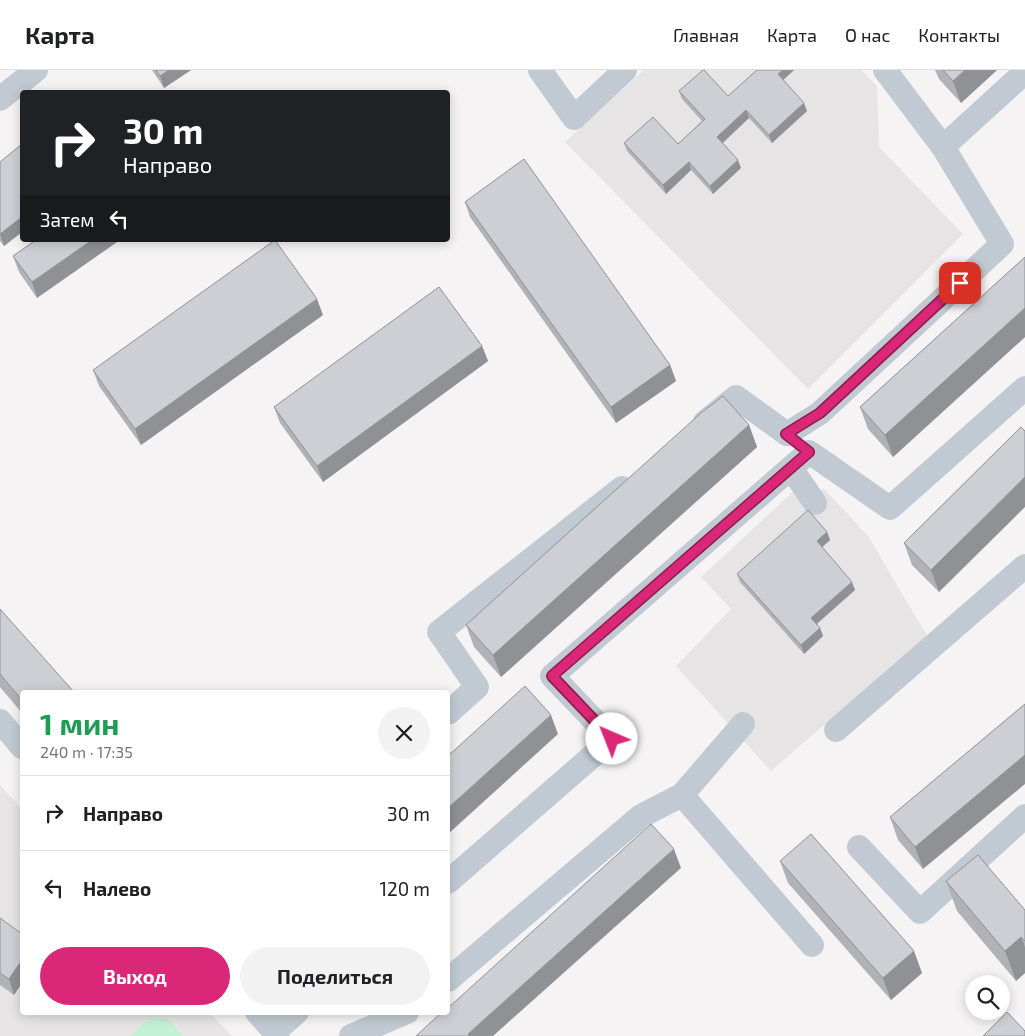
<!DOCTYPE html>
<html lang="ru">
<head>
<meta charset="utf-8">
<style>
  body { margin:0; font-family:"Exo 2",sans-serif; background:#f2f2f2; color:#202124; height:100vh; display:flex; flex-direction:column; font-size:19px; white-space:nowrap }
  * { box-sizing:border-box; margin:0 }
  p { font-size:16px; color:#757577 }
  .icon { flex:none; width:28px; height:28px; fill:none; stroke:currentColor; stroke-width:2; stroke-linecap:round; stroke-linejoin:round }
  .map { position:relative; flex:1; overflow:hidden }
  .details { position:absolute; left:20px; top:620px; width:430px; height:325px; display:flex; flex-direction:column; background:#fff; border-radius:5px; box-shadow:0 2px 12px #0003 }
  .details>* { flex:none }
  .top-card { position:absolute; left:20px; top:20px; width:430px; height:152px; border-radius:5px; box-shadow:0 2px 12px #0003; background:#202124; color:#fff; overflow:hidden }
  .tools { position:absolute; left:965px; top:905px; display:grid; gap:10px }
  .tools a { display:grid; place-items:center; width:45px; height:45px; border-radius:50%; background:#fff; box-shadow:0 2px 12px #0003; font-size:25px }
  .pin { position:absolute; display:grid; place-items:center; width:42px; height:42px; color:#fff; margin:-21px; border-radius:10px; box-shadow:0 2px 8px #0006 }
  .me { position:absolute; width:55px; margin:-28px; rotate:316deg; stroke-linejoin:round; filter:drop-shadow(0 0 4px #0008) }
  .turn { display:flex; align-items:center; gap:18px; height:105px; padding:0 20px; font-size:22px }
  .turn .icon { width:65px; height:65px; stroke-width:2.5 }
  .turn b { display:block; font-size:35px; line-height:42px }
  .then { display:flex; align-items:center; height:48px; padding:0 20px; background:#0003; gap:10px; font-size:19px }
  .round { display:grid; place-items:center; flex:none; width:52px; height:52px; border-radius:26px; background:#f2f2f2 }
  .summary { display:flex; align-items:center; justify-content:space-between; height:85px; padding:0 20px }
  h1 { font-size:30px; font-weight:700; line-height:38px; color:#1e9e55 }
  .action { display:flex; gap:10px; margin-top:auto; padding:10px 20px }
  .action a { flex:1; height:58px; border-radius:30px; background:#db2777; color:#fff; font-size:20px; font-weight:700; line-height:58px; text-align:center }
  .action a+a { background:#f2f2f2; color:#202124 }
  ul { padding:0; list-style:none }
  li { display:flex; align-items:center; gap:15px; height:75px; padding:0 20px; border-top:1px solid #e0e0e0 }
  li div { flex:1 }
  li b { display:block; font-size:19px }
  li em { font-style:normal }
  header { display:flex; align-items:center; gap:30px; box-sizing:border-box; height:70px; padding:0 25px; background:#fff; border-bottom:1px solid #e0e0e0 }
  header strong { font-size:24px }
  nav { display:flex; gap:28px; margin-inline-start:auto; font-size:18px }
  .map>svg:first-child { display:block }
  .education { fill:#e6e4e5 }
  .grass { fill:#c3f1d5 }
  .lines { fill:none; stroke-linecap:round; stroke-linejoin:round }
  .minor { stroke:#c1cad2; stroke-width:24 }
  .wall { fill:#b0b2b7 }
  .shaded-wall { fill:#909195 }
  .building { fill:#cdcfd5; stroke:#909195 }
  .route-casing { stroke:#8e194d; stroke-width:12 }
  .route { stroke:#db2777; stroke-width:9 }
</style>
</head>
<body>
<header>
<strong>Карта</strong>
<nav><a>Главная</a><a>Карта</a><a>О нас</a><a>Контакты</a></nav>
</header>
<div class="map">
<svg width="1025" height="966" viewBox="0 0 1025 966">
  <rect width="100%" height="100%" fill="#f5f3f3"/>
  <path class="education" d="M 644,0 L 861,0 L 877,16 L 879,77 L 963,164 L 808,319 L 565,72 Z
    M 796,419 L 825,420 L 868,466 L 927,566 L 771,701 L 676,596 L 731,539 L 701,507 Z
    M 0,715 L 22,739 L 22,942 L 210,943 L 232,966 L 0,966 Z"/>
  <path class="grass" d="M 150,948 L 168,949 L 183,966 L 130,966 Z"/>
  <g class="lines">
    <path class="minor" d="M 540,0 L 574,48 L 625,0
      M 0,29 L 36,0
      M 943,77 L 1025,2
      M 705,352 L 736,327 L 787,364 L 820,343 L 1002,174 L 943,77 L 885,0
      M 791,398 L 815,433
      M 448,643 L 477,617 L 439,562 L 622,418
      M 0,651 L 22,677
      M 836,660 L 1025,496
      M 682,725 L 812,875
      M 859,777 L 920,842 L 1025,746
      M 448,812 L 612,669 L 552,606 L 809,382 L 890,438 L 1025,318
      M 448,910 L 641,746 L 682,725 L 743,654
      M 257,942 L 278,966
      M 274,962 L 297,942
      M 351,966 L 407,942"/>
  </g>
  <path class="wall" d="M 152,0 L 191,0 L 164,18 Z
    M 757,0 L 794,0 L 783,10 L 807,41 L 772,73 L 749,48 L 723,73 L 741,98 L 713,124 L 691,100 L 666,124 L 627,81 L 624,73 L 678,74 L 702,51 L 682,29 L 679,21 L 728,26 Z
    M 935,0 L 997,0 L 961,33 L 939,9 Z
    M 22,74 L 22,162 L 4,176 L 0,171 L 0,92 Z
    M 465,132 L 670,295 L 676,311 L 616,353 L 470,147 Z
    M 36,170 L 37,228 L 19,202 L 13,186 Z
    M 1025,187 L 1025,267 L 893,387 L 868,359 L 860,337 Z
    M 323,245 L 141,375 L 99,316 L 93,300 Z
    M 482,276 L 488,291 L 323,412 L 280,353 L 274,337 Z
    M 749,355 L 757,377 L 501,607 L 474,577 L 466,555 Z
    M 1021,357 L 939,522 L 912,495 L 904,473 Z
    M 827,462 L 830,470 L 822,477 L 855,520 L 817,554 L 820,558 L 823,566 L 804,584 L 740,512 L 737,504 Z
    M 0,539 L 22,622 L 22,643 L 0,617 Z
    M 1025,634 L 923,799 L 898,770 L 890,747 Z
    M 780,791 L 922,903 L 891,930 L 788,813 Z
    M 946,811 L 1025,840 L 1025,903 L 1016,911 L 957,841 Z
    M 0,848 L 14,925 L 0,915 Z"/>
  <path class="shaded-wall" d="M 169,0 L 191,0 L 164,18 L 160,6 Z
    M 783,0 L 794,0 L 781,12 L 778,4 Z
    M 965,0 L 997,0 L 961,33 L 953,11 Z
    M 804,33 L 807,41 L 772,73 L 769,65 Z
    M 746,40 L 749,48 L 720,75 L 717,67 Z
    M 738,90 L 741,98 L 713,124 L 710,116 Z
    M 689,92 L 691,100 L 666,124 L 663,115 Z
    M 22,147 L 22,162 L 4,176 L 0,164 Z
    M 92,170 L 120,170 L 37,228 L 32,212 Z
    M 317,229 L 323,245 L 141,375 L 135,359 Z
    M 1025,238 L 1025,267 L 893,387 L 885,365 Z
    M 482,276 L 488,291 L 323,412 L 317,396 Z
    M 670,295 L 676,311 L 616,353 L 611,337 Z
    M 749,355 L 757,377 L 501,607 L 493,585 Z
    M 1025,407 L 1025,437 L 939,522 L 931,500 Z
    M 827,462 L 830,470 L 820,479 L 817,471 Z
    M 852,512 L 855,520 L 814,556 L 811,548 Z
    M 820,558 L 823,566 L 804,584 L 801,575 Z
    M 551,645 L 558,664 L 448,764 L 448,738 Z
    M 1025,685 L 1025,714 L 923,799 L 915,777 Z
    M 674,779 L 681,798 L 493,966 L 469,966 L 468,964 Z
    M 1021,867 L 1025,877 L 1025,903 L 1016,911 L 1005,881 Z
    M 914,881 L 922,903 L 891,930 L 883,908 Z
    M 22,890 L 22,913 L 14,925 L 9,909 Z"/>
  <path class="building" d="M 156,0 L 169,0 L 160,6 Z
    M 703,0 L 704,0 L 728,26 L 757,0 L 783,0 L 778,4 L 804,33 L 769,65 L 746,40 L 717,67 L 738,90 L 710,116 L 689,92 L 663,115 L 624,73 L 653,47 L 678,74 L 705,49 L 679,21 Z
    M 943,0 L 965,0 L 953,11 Z
    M 22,74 L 22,147 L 0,164 L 0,92 Z
    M 524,89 L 670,295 L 611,337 L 465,132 Z
    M 36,170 L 92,170 L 32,212 L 13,186 Z
    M 275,170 L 317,229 L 135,359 L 93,300 Z
    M 1025,187 L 1025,238 L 885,365 L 860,337 Z
    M 439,217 L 482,276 L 317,396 L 274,337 Z
    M 723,326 L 749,355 L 493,585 L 466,555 L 702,342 Z
    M 1021,357 L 1025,361 L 1025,407 L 931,500 L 904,473 Z
    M 808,440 L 827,462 L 817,471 L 852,512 L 811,548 L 820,558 L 801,575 L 737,504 Z
    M 0,539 L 74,622 L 22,622 L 22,630 L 0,604 Z
    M 525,616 L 551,645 L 448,738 L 448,686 Z
    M 1025,634 L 1025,685 L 915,777 L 890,747 Z
    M 651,754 L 674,779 L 468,964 L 470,966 L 416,966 L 442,942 L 448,942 L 448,938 Z
    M 811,764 L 914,881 L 883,908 L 780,791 Z
    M 978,785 L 1025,840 L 1025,871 L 1021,867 L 1005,881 L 946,811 Z
    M 0,848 L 22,864 L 22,890 L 9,909 L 0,903 Z
    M 1007,942 L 1025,961 L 1025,966 L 983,966 Z"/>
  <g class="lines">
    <g class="route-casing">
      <path id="route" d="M 612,669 L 552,606 L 809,382 L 786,364 L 820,343 L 960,213"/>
    </g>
    <use href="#route" class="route"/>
  </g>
</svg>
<div class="tools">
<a><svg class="icon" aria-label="search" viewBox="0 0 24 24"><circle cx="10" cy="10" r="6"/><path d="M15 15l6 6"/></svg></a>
</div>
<div class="pin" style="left:960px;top:213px;background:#d93025"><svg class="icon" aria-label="arrive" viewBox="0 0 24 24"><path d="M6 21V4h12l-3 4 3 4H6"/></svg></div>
<svg class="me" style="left:612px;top:669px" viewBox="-20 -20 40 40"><circle r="19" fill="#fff"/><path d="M0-13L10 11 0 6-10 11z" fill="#db2777"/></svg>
<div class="top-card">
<div class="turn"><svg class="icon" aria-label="right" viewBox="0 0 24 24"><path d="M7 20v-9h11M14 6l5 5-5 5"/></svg><div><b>30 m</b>Направо</div></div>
<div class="then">Затем<svg class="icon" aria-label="left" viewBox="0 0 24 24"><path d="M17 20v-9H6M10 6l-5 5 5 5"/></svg></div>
</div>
<section class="details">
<div class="summary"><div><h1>1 мин</h1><p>240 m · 17:35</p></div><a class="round"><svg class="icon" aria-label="close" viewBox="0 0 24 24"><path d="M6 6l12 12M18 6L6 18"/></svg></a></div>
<ul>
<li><svg class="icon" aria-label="right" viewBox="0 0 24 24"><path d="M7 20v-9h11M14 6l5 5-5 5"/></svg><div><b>Направо</b></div><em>30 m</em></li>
<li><svg class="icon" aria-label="left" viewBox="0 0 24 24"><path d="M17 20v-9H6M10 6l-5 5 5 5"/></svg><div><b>Налево</b></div><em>120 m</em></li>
</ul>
<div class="action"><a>Выход</a><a>Поделиться</a></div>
</section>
</div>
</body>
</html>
